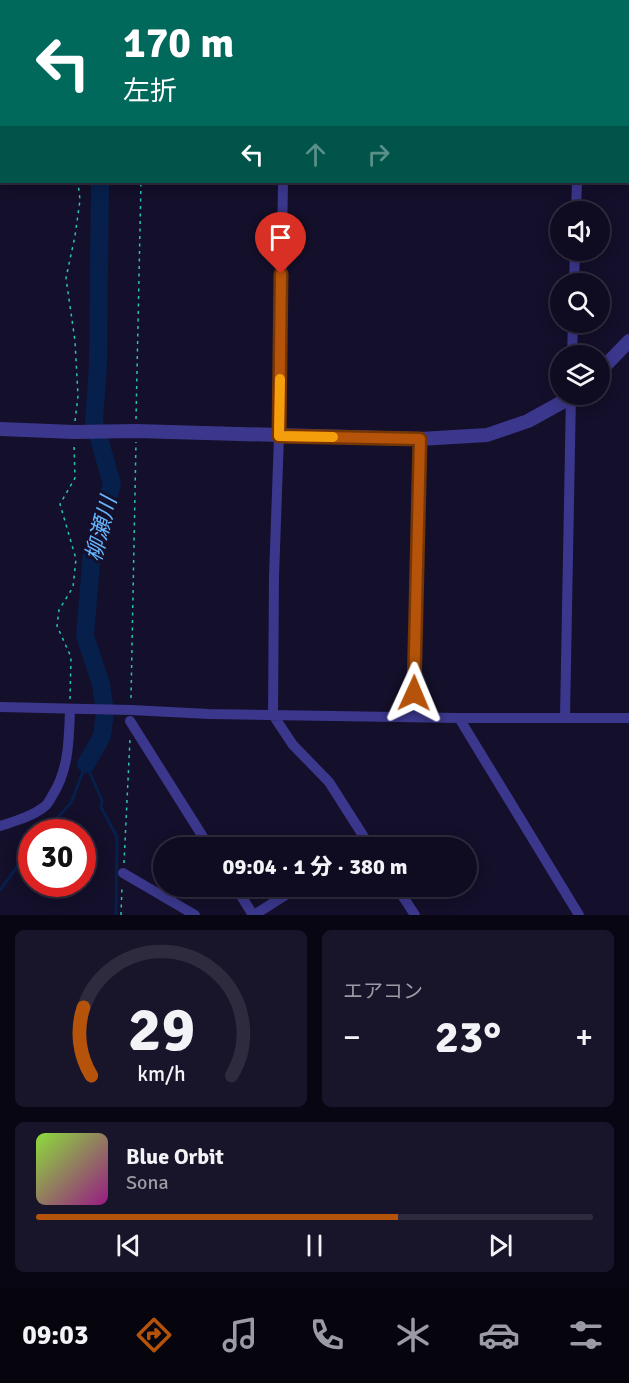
<!DOCTYPE html>
<html lang="ja">
<head>
<meta charset="utf-8">
<style>
	body { margin:0; font-family:Signika,"Noto Sans JP",sans-serif; background:#181429; color:#f1f3f6; height:100vh; display:flex; flex-direction:column; font-size:22px; white-space:nowrap }
	* { box-sizing:border-box; margin:0 }
	p { font-size:20px; color:#9b9ba5 }
	.icon { flex:none; width:33px; height:33px; fill:none; stroke:currentColor; stroke-width:2; stroke-linecap:round; stroke-linejoin:round }
	.map { position:relative; height:915px; overflow:hidden }
	.panel { display:flex; flex-direction:column; gap:15px; padding:15px; background:#080612; flex:1 }
	.panel>* { flex:none }
	.top-card { position:absolute; left:0px; top:0px; width:630px; height:183px; box-shadow:0 3px 15px #0003,0 0 0 2px #2f2b3e; background:#00695c; color:#fff; overflow:hidden }
	.buttons { position:absolute; left:550px; top:201px; display:grid; gap:12px }
	.buttons a { display:grid; place-items:center; width:60px; height:60px; border-radius:50%; background:#0f0b20; box-shadow:0 3px 15px #0003,0 0 0 2px #2f2b3e; font-size:30px }
	.speed { position:absolute; left:18px; top:819px; display:flex; gap:12px; font-size:30px; font-weight:700; text-align:center }
	.speed>* { display:grid; place-content:center; width:78px; height:78px; border-radius:50%; background:#0f0b20; box-shadow:0 3px 15px #0003,0 0 0 2px #2f2b3e; line-height:1 }
	.speed .limit { border:9px solid #d22; background:#fff; color:#111 }
	.pin { position:absolute; display:grid; place-items:center; width:51px; height:51px; color:#fff; margin:-62px -26px; border-radius:50% 50% 50% 0; rotate:-45deg; box-shadow:0 0 6px #0007 }
	.pin .icon { rotate:45deg }
	.me { position:absolute; width:66px; margin:-33px; rotate:1deg; stroke-linejoin:round; filter:drop-shadow(0 0 4px #0008) }
	.turn { display:flex; align-items:center; gap:21px; height:126px; padding:0 24px; font-size:27px }
	.turn .icon { width:78px; height:78px; stroke-width:2.5 }
	.turn b { display:block; font-size:42px; line-height:51px }
	.lanes { display:flex; align-items:center; height:57px; padding:0 24px; background:#0003; justify-content:center; gap:30px; direction:ltr }
	.lanes .off { opacity:.35 }
	.big { font-size:45px; font-weight:800; line-height:1.1 }
	.panel .widget { flex:1; display:flex; flex-direction:column; justify-content:center; gap:9px; min-width:0; padding:0 21px; border-radius:9px; background:#181429 }
	.panel .dial { align-items:center; gap:0 }
	.dial svg { height:156px; overflow:visible; fill:none; stroke:#2f2b3e; stroke-width:7; stroke-linecap:round; text-anchor:middle }
	.dial text { fill:#f1f3f6; stroke:none }
	.song { display:flex; align-items:center; gap:18px }
	.cover { width:72px; height:72px; border-radius:9px; background:linear-gradient(135deg,hsl(90 70% 55%),hsl(310 70% 35%)) }
	.played { height:6px; border-radius:3px; background:linear-gradient(90deg,#b45309 65%,#2f2b3e 65%) }
	.keys { display:flex; justify-content:space-around; direction:ltr }
	.heat { display:flex; justify-content:space-between; align-items:center; font-size:33px; direction:ltr }
	.panel .tiles { flex:1; display:grid; gap:15px; grid-template-columns:1fr 1fr }
	.widget:last-child { grid-column:span 2 }
	.trip { position:absolute; left:153px; top:837px; width:324px; height:60px; border-radius:30px; background:#0f0b20; box-shadow:0 3px 15px #0003,0 0 0 2px #2f2b3e; font-weight:800; line-height:60px; text-align:center }
	.menu { display:flex; height:96px; justify-content:space-around; align-items:center; background:#06040d; color:#9b9ba5 }
	.menu .icon { width:42px; height:42px }
	.menu .active { color:#b45309 }
	.menu b { font-size:27px; color:#f1f3f6 }
	.map>svg:first-child { display:block }
	.lines { fill:none; stroke-linecap:round; stroke-linejoin:round }
	.stream { stroke:#071f4b; stroke-width:3 }
	.river { stroke:#071f4b; stroke-width:18 }
	.path { stroke:#28c3bb; stroke-width:1.5; stroke-dasharray:3 4.5; stroke-linecap:butt }
	.minor { stroke:#3b378c; stroke-width:10 }
	.tertiary { stroke:#3b378c; stroke-width:14 }
	.route-casing { stroke:#753606; stroke-width:15 }
	.route { stroke:#b45309; stroke-width:10 }
	.slow { stroke:#f59e0b; stroke-width:10 }
	.labels { text-anchor:middle; dominant-baseline:central; stroke-width:6; stroke-linejoin:round; paint-order:stroke }
	.water-label { font-size:22px; font-style:italic; fill:#66b7ff; stroke:#140f2a }
</style>
</head>
<body>
<div class="map">
<svg width="629" height="915" viewBox="0 0 629 915">
	<rect width="100%" height="100%" fill="#140f2a"/>
	<g class="lines">
		<!-- stream -->
		<path class="stream" d="M86 764 102 800 101 807 117 837 116 915
			M44 832 71 803 86 764
			M0 890 32 847"/>
		<!-- river -->
		<path class="river" d="M101 2V0
			M86 764 102 736 105 712 101 684 85 636 92 551 112 484 94 421 98 365 100 182"/>
		<!-- path -->
		<path class="path" d="M139 0V2
			M80 2V0
			M136 419 141 182
			M75 421 78 396 75 341 66 278 75 236 80 200 78 182
			M131 698 136 442
			M70 699 71 657 57 626 59 610 73 587 76 559 60 504 75 478 74 444
			M124 863 130 739
			M121 915 122 886"/>
		<!-- minor -->
		<path class="minor" d="M538 0V2
			M286 2V0
			M0 153H2
			M283 182 279 436 274 577 273 715 293 745 329 782 371 848
			M576 212 577 182
			M574 284 575 250
			M572 356 573 322
			M0 707 131 710 209 714 459 718H629
			M413 716 420 439
			M459 718 579 915
			M565 718 571 394
			M130 721 210 848
			M0 826C15 821 31 817 44 807 48 804 50 800 52 796 69 770 69 739 70 709
			M123 873 195 915
			M235 886 253 915
			M396 886 415 915
			M254 915 300 886"/>
		<!-- tertiary -->
		<path class="tertiary" d="M609 0 610 2
			M628 33H629
			M600 371 629 341
			M0 429 74 432 136 431 420 439 487 435 528 421 566 400 573 394"/>
	</g>
	<g class="lines">
		<defs>
			<path id="route" d="M281 274 279 436 420 439 414 693"/>
		</defs>
		<!-- route casing -->
		<use href="#route" class="route-casing"/>
		<!-- route -->
		<use href="#route" class="route"/>
		<!-- slow -->
		<path class="slow" d="M280 379 279 436 333 437"/>
	</g>
	<g class="labels">
		<!-- water labels -->
		<g class="water-label">
			<text transform="translate(101 529) rotate(-76)">柳瀬川</text>
		</g>
	</g>
</svg>
<div class="buttons">
<a><svg class="icon" aria-label="sound" viewBox="0 0 24 24"><path d="M4 9h4l5-4v14l-5-4H4zM17 9q2 3 0 6"/></svg></a>
<a><svg class="icon" aria-label="search" viewBox="0 0 24 24"><circle cx="10" cy="10" r="6"/><path d="M15 15l6 6"/></svg></a>
<a><svg class="icon" aria-label="layers" viewBox="0 0 24 24"><path d="M12 4l9 5-9 5-9-5zM3 14l9 5 9-5"/></svg></a>
</div>
<div class="speed"><div class="limit">30</div></div>
<div class="pin" style="left:281px;top:274px;background:#d93025"><svg class="icon" aria-label="arrive" viewBox="0 0 24 24"><path d="M6 21V4h12l-3 4 3 4H6"/></svg></div>
<svg class="me" style="left:414px;top:693px" viewBox="-20 -20 40 40"><path d="M0-17L14 15 0 8-14 15z" fill="#b45309" stroke="#fff" stroke-width="4"/></svg>
<div class="trip">09:04 · 1 分 · 380 m</div>
<div class="top-card">
<div class="turn"><svg class="icon" aria-label="left" viewBox="0 0 24 24"><path d="M17 20v-9H6M10 6l-5 5 5 5"/></svg><div><b>170 m</b>左折</div></div>
<div class="lanes"><svg class="icon" aria-label="left" viewBox="0 0 24 24"><path d="M17 20v-9H6M10 6l-5 5 5 5"/></svg><svg class="icon off" aria-label="ahead" viewBox="0 0 24 24"><path d="M12 20V5M6 11l6-6 6 6"/></svg><svg class="icon off" aria-label="right" viewBox="0 0 24 24"><path d="M7 20v-9h11M14 6l5 5-5 5"/></svg></div>
</div>
</div>
<section class="panel">
<div class="tiles">
<div class="widget dial"><svg viewBox="0 0 100 80">
<path d="M14 69A42 42 0 1 1 86 69"/>
<path d="M14 69A42 42 0 0 1 10 34" stroke="#b45309"/>
<text x="50" y="56" font-size="32" font-weight="700">29</text>
<text x="50" y="72" font-size="11">km/h</text>
</svg></div>
<div class="widget"><p>エアコン</p>
<div class="heat"><a>−</a><b class="big">23°</b><a>+</a></div>
</div>
<div class="widget">
<div class="song"><i class="cover"></i><div><b>Blue Orbit</b><p>Sona</p></div></div>
<div class="played"></div>
<div class="keys"><svg class="icon" aria-label="previous" viewBox="0 0 24 24"><path d="M18 5L8 12l10 7zM5 5v14"/></svg><svg class="icon" aria-label="pause" viewBox="0 0 24 24"><path d="M8 5v14M16 5v14"/></svg><svg class="icon" aria-label="next" viewBox="0 0 24 24"><path d="M6 5l10 7-10 7zM19 5v14"/></svg></div>
</div>
</div>
</section>
<nav class="menu">
<b>09:03</b>
<svg class="icon active" aria-label="directions" viewBox="0 0 24 24"><path d="M12 3l9 9-9 9-9-9zM9 14v-3h6M13 9l2 2-2 2"/></svg>
<svg class="icon" aria-label="music" viewBox="0 0 24 24"><path d="M9 18V5l10-2v13"/><circle cx="6" cy="18" r="3"/><circle cx="16" cy="16" r="3"/></svg>
<svg class="icon" aria-label="phone" viewBox="0 0 24 24"><path d="M5 4h4l2 5-3 2q2 4 5 5l2-3 5 2v4C11 20 4 13 5 4z"/></svg>
<svg class="icon" aria-label="climate" viewBox="0 0 24 24"><path d="M12 3v18M4 7l16 10M4 17L20 7"/></svg>
<svg class="icon" aria-label="car" viewBox="0 0 24 24"><path d="M5 17H2v-5l4-1 3-4h7l3 4 3 1v5h-3M9 17h6M6 11h13"/><circle cx="7" cy="17" r="2"/><circle cx="17" cy="17" r="2"/></svg>
<svg class="icon" aria-label="filters" viewBox="0 0 24 24"><path d="M4 7h16M4 17h16"/><circle cx="9" cy="7" r="2"/><circle cx="15" cy="17" r="2"/></svg>
</nav>
</body>
</html>
